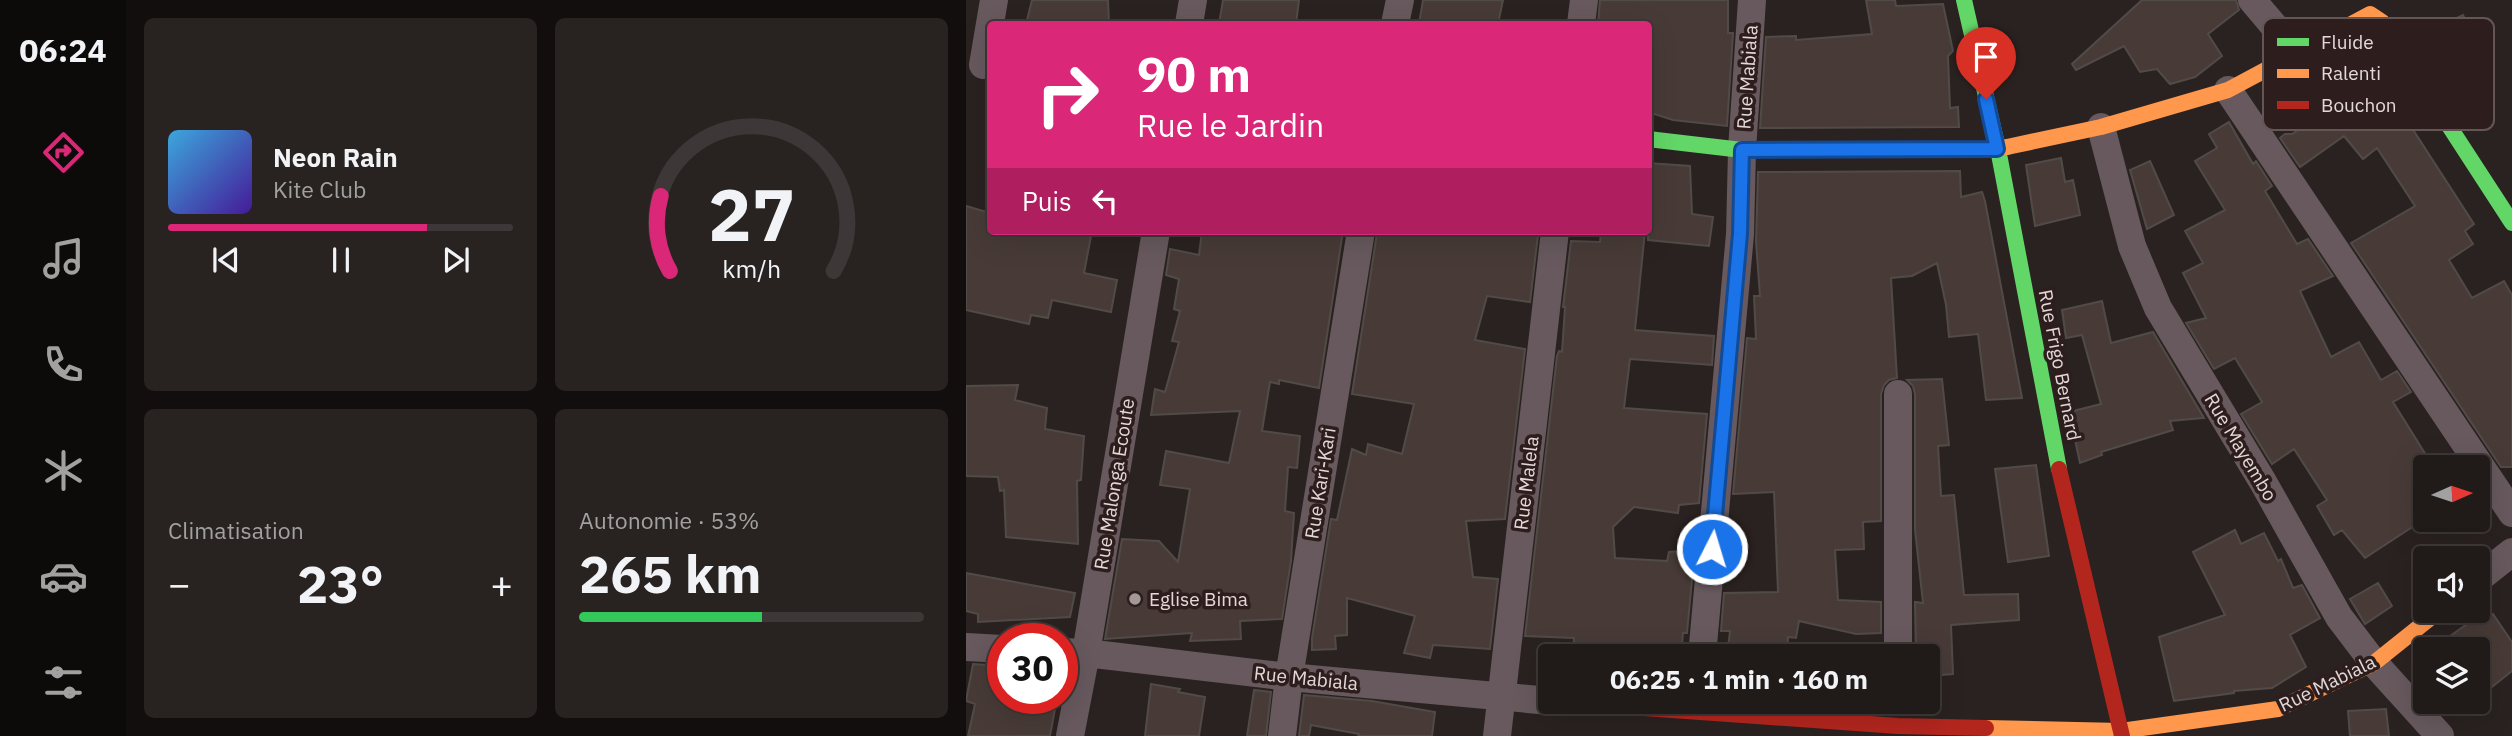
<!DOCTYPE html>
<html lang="fr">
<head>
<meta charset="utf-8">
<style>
	body { margin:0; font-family:"IBM Plex Sans",sans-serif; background:#282321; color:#f1f3f6; height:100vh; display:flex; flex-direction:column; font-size:26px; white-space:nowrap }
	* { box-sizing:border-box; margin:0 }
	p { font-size:23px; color:#a2a1a2 }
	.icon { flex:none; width:38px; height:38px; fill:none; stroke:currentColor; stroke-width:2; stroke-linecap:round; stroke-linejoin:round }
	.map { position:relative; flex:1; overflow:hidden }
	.details { display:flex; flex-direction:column; gap:18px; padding:18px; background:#120e0d; width:840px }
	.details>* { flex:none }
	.hud { position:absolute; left:21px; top:21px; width:665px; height:214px; border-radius:7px; box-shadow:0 7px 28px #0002,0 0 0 2px #3d3837; background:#db2777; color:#fff; overflow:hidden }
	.needle { width:46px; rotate:87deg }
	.controls { position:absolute; left:1447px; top:455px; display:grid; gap:14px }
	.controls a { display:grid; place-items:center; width:77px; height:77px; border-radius:7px; background:#201a18; box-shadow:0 7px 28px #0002,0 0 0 2px #3d3837; font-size:35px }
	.speed { position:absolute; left:21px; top:623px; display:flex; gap:14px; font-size:35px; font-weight:700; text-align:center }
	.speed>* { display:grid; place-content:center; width:91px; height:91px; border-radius:50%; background:#201a18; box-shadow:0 7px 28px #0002,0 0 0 2px #3d3837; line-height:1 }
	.speed .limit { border:10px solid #d22; background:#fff; color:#111 }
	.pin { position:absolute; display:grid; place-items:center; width:60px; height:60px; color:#fff; margin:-72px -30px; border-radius:50% 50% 50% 0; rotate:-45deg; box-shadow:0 0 7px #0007 }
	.pin .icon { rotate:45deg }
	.me { position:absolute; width:77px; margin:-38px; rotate:5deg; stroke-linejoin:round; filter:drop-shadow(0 0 5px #0008) }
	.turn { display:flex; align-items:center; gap:24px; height:147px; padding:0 35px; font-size:32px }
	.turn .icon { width:91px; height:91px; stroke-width:2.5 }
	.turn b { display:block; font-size:49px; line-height:60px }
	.then { display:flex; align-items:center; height:66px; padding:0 35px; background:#0003; gap:14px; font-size:26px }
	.big { font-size:52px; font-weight:800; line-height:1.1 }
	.details .card { flex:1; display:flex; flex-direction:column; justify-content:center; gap:10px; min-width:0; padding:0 24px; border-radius:10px; background:#282321 }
	.details .dial { align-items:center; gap:0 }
	.dial svg { height:182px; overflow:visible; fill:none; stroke:#3d3837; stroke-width:7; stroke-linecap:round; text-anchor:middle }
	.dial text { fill:#f1f3f6; stroke:none }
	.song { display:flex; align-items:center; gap:21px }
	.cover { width:84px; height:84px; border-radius:10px; background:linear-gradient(135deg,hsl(200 70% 55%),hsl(260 70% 35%)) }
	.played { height:7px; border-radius:4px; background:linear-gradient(90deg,#db2777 75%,#3d3837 75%) }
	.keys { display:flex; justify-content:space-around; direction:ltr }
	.heat { display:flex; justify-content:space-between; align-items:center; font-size:38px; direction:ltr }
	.charge { height:10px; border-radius:5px; background:linear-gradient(90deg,#34c759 53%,#3d3837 0) }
	.details .tiles { flex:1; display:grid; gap:18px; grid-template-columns:repeat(2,1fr) }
	.trip { position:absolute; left:572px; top:644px; width:402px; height:70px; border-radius:7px; background:#201a18; box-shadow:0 7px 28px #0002,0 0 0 2px #3d3837; font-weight:800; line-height:70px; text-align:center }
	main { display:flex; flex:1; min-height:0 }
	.menu { display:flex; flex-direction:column; width:126px; justify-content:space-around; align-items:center; background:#0d0a0a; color:#a2a1a2 }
	.menu .icon { width:49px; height:49px }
	.menu .on { color:#db2777 }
	.menu b { font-size:32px; color:#f1f3f6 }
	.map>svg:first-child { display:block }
	.building { fill:#483b37; stroke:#514b48; stroke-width:2 }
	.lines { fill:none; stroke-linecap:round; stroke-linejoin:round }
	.street { stroke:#67595d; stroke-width:28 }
	.fast { stroke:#63d668; stroke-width:16 }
	.slow { stroke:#ff974d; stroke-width:16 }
	.jam { stroke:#b3261e; stroke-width:16 }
	.route-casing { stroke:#114b97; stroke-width:18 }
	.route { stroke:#1a73e8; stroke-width:12 }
	.poi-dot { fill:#a29898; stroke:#2d1e1d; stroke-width:2.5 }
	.labels { text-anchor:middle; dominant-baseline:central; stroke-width:7; stroke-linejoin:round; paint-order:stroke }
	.street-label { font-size:19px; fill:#e3d8d8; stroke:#2d1e1d }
	.poi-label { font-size:19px; fill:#e3d8d8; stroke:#2d1e1d; text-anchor:start }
	.key { fill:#2d1e1d; stroke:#645655; stroke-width:2 }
	.key-label { font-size:19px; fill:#e3d8d8 }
</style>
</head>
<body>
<main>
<nav class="menu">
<b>06:24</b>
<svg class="icon on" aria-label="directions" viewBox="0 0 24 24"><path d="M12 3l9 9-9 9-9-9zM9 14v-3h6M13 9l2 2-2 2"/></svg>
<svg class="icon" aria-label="music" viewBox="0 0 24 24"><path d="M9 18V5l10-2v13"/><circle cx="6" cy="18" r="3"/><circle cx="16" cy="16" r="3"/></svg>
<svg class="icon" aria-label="phone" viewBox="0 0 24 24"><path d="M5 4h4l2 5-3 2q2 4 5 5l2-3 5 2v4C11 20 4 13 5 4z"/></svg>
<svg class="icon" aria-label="climate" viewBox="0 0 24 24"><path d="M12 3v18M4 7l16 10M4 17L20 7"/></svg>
<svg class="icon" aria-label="car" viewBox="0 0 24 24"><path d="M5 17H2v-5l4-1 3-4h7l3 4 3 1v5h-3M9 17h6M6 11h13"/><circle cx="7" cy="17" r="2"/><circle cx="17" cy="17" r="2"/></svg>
<svg class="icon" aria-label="filters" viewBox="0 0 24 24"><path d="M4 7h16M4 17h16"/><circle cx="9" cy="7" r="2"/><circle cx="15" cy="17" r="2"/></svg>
</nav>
<section class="details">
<div class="tiles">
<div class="card">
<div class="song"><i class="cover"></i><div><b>Neon Rain</b><p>Kite Club</p></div></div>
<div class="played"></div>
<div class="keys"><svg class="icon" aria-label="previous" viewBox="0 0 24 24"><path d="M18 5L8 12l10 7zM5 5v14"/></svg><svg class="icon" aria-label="pause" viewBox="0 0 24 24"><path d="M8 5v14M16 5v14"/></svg><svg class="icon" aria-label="next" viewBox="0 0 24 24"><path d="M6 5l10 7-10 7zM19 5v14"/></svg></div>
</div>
<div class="card dial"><svg viewBox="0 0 100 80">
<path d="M14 69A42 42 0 1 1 86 69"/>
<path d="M14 69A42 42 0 0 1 10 36" stroke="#db2777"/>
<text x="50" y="56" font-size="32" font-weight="700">27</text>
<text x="50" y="72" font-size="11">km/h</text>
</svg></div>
<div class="card"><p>Climatisation</p>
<div class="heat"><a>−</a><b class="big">23°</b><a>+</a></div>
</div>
<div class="card"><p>Autonomie · 53%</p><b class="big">265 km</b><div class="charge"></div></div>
</div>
</section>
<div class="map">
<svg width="1546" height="736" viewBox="0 0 1546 736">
	<rect width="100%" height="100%" fill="#2a2220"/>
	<!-- building -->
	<path class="building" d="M66 0H142L143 24H60Z
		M257 0H333L330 24H253Z
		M457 0H537L532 24H453Z
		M634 0H762V33H767L761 126 707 120 682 112V24H632Z
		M900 0H929L930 6 977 4 987 51 982 56 984 108 992 107 993 127 794 128 800 37 830 36V40L906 34Z
		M1176 0H1270L1273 10 1242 34 1256 56 1229 77 1204 84 1191 69 1174 72 1158 46 1110 70 1106 64Z
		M1497 15 1518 61 1480 81 1451 36Z
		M1354 68 1389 115 1387 112 1420 88 1508 224 1499 231 1507 244 1483 260 1506 298 1538 281 1546 295V467H1535L1385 243 1449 206 1411 148 1397 159 1378 136 1334 167 1314 138 1319 134H1326L1359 112 1335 83Z
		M1263 122 1287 164 1290 161 1306 186 1299 191 1331 244 1342 239 1367 276 1334 291 1365 357 1393 342 1415 380 1431 371 1445 392 1427 402 1460 455V518L1399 558 1376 530 1368 535 1351 506 1361 500 1328 449 1306 464 1275 414 1296 402 1269 358 1248 369 1220 323 1240 318 1217 273 1237 263 1219 231 1259 210 1229 161 1251 148 1243 134Z
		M1095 158 1099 182 1107 180 1114 215 1069 226 1060 165Z
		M1184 161 1208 215 1181 229 1164 170Z
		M682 163 724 166 726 214 747 217 743 246 682 240Z
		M994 171 995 197 1016 192 1019 201 1056 398 1020 400 1012 334 983 337 980 305 971 263 946 276 925 278 931 378 923 380 918 385 915 394V521L897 522 898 549 869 550 872 600 915 602V633L890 634 833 621 830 638 822 637 821 656H761L764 631H755L758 593 812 592 808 492 767 494 781 338 790 339 788 296H794L790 242 792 172Z
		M0 206 24 213V231H126L118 273 151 280 145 312 86 300 82 318 65 315 63 324 0 310Z
		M236 231H377L353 388 313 380V384L304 382 296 431 334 436 331 468 322 467 319 511 328 513 325 561 316 619 274 621 275 639 224 641 226 633 139 639 156 539 193 541 212 562 224 489 194 485 200 451 263 463 274 411 185 415 189 389 199 392 213 342 206 341 214 311 208 309 213 279 200 275 204 249 233 255Z
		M445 231H548L572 235 564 302 521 296 509 340 559 349 539 519 500 521 507 577 532 579 524 649 467 645 464 658 438 653 449 616 381 598V635L369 636 370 649 346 650V638L365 519 371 520 386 449 400 455 402 444 436 454 448 404 386 394 411 233Z
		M635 231H679L669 330 748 336 746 365 664 359 658 408 741 414 733 503 713 505 712 513 668 507 647 527 649 558 701 561 703 552 726 550 727 569 721 633H717L715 656H607L608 638 559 636 591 356 593 351 596 352 599 307H597L605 241 634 242Z
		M1136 301 1145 343 1187 332 1238 418 1204 421 1207 430 1135 452 1136 455 1114 463 1103 412 1135 404 1116 335 1100 338 1096 310Z
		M976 379 983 445 972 446 975 496 988 495 998 595 1052 594 1053 620 985 625 987 674 962 676V656H950L949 602 957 603 949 530V394L947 386 941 380Z
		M52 385 49 400 81 408 79 429 118 436 115 480 111 481 112 544 40 537 38 490 34 491 32 477 0 476V386Z
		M1070 465 1083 556 1042 562 1029 469Z
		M1269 530 1275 544 1298 533 1312 561 1315 559 1327 588 1336 585 1354 618 1324 635 1340 667 1306 688 1268 691V693L1208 701 1193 637 1259 615 1227 552Z
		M0 573 109 593 104 617 12 622V614L0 611Z
		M1412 583 1426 606 1399 624 1384 599Z
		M1527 614 1546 642V671L1512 698V649H1466L1508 619 1511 624Z
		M7 664 37 666V698H91L84 736H2L9 704 0 701Z
		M185 684 214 689 212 692 239 697 233 736H179Z
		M288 690 305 692 300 736H281Z
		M338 695 406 701 469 712 466 736H392L393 734 345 725 343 736H333Z
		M1420 709 1423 736H1384L1382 711Z"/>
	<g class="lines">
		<!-- street -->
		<path class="street" d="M1286 0 1330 52
			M223 24 227 0
			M429 24 434 0
			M615 24 618 0
			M17 65 28 0
			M1262 90 1546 513
			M1135 127 1166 246 1192 308 1297 482 1373 617 1408 663 1474 736
			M1512 579 1546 552
			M0 647 37 649
			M96 652 120 653 323 677 584 701
			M736 656 774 234 776 150 786 0
			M932 656V394
			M104 736 120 653 190 231
			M316 736 323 677 395 231
			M531 736 589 231"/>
		<!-- fast -->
		<path class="fast" d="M998 0 1032 149 1093 469
			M1472 109 1546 223
			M682 139 776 150 1032 149 1041 147"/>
		<!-- slow -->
		<path class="slow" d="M1041 147 1135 127 1262 90 1404 14 1416 22 1472 109
			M1020 728 1155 731 1312 709 1408 663 1473 611"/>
		<!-- jam -->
		<path class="jam" d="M1093 469 1156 736
			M594 702 932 726 1020 728"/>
	</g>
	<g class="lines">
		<defs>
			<path id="route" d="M746 549 774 234 776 150 1031 149 1020 99"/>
		</defs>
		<!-- route casing -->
		<use href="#route" class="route-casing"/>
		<!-- route -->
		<use href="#route" class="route"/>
	</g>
	<!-- markers -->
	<circle class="poi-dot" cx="169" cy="599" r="7"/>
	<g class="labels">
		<!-- street labels -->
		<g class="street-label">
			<text transform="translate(781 77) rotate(-86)">Rue Mabiala</text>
			<text transform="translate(1094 365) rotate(79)">Rue Frigo Bernard</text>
			<text transform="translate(1275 447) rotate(59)">Rue Mayembo</text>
			<text transform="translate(354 483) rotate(-81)">Rue Kari-Kari</text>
			<text transform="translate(560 483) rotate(-83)">Rue Malela</text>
			<text transform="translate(148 484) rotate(-81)">Rue Malonga Ecoute</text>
			<text transform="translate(340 678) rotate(6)">Rue Mabiala</text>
			<text transform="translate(1361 683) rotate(-26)">Rue Mabiala</text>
		</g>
		<!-- poi labels -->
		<g class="poi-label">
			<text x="183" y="599">Eglise Bima</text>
		</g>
	</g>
	<!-- legend -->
	<rect x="1297" y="18" width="231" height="112" rx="10" class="key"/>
	<rect x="1311" y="38" width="32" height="8" fill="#63d668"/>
	<rect x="1311" y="69" width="32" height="9" fill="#ff974d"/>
	<rect x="1311" y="101" width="32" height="8" fill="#b3261e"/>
	<g class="key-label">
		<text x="1355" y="49">Fluide</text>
		<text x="1355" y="80">Ralenti</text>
		<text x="1355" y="112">Bouchon</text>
	</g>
</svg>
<div class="controls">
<a><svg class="needle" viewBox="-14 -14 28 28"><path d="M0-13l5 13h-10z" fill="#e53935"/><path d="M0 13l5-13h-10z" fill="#a2a1a2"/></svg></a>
<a><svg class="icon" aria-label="sound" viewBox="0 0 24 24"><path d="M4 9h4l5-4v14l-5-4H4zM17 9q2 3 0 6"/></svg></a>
<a><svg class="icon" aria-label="layers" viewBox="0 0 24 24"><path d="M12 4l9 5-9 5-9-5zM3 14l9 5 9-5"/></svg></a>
</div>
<div class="speed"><div class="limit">30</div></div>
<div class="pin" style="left:1020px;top:99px;background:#d93025"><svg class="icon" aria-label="arrive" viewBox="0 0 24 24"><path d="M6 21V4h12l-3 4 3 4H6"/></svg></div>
<svg class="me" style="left:746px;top:549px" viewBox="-20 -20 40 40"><circle r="17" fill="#1a73e8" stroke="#fff" stroke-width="3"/><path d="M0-11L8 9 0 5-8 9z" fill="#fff"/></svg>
<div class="trip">06:25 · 1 min · 160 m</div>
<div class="hud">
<div class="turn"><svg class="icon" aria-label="right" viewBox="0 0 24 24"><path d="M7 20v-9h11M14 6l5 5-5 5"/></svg><div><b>90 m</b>Rue le Jardin</div></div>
<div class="then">Puis<svg class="icon" aria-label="left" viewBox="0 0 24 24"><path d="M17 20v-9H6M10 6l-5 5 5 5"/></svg></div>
</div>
</div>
</main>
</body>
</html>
